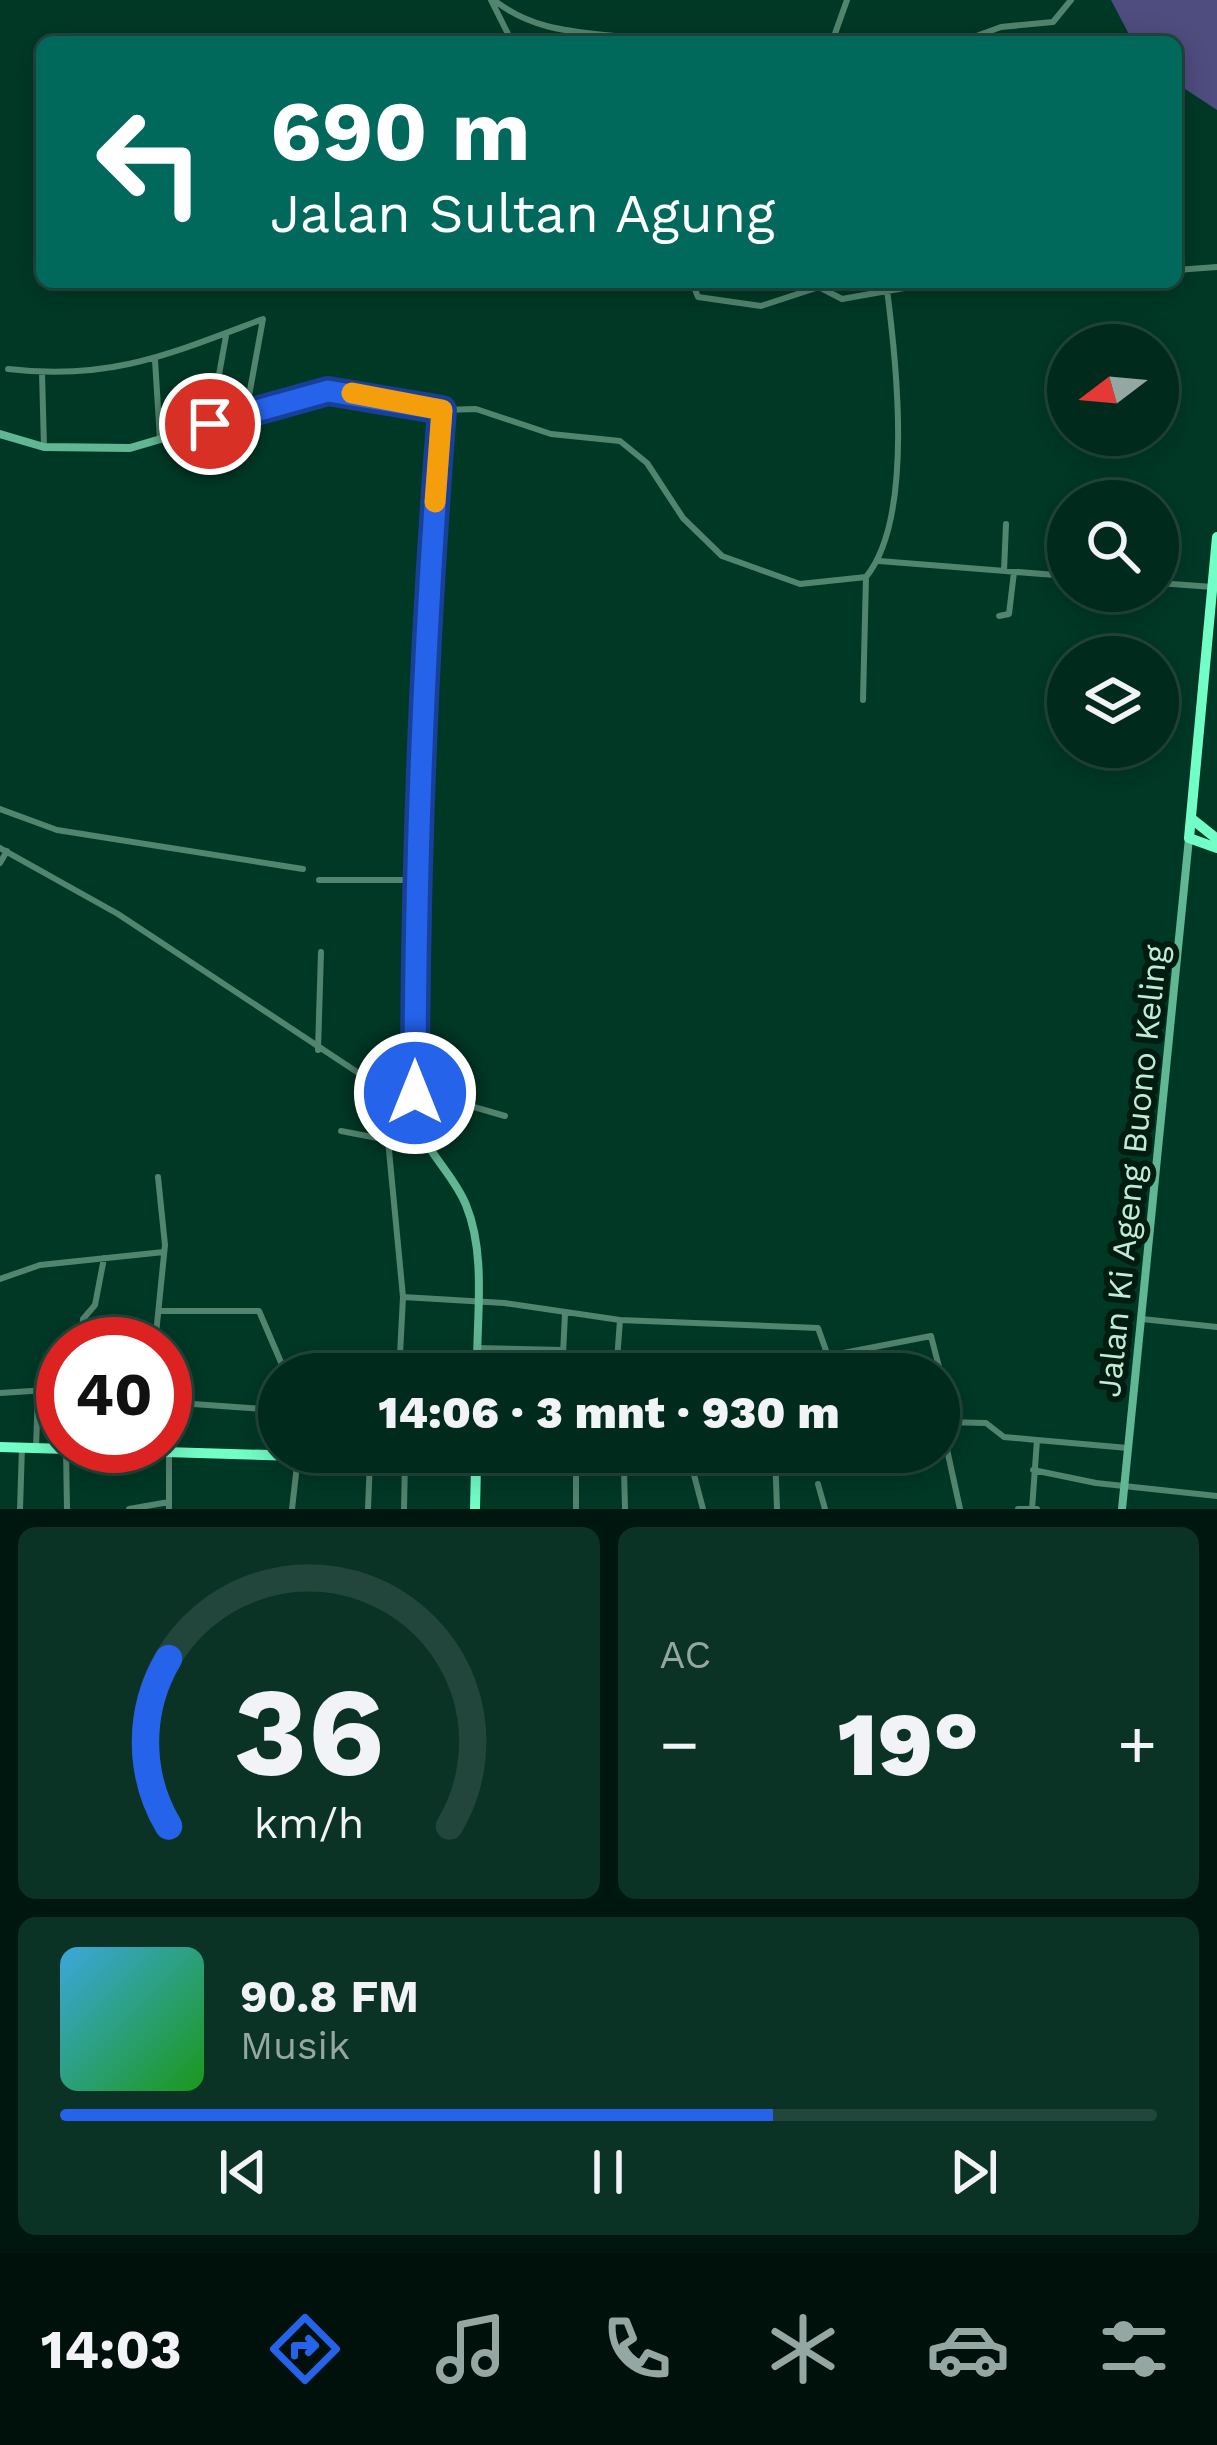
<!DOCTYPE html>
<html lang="id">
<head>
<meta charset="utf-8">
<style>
	body { margin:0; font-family:"Work Sans",sans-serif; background:#0a3225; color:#f1f3f6; height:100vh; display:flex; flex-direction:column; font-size:45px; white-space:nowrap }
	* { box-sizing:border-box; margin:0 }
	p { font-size:39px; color:#95a7a3 }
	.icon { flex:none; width:66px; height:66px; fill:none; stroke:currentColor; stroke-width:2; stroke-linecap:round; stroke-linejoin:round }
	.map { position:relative; height:1509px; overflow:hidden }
	.panel { display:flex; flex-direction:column; gap:18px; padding:18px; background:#00170f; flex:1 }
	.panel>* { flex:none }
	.hud { position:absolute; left:36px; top:36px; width:1146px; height:252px; border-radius:18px; box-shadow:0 6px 30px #0003,0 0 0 3px #22463b; background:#00695c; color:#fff; overflow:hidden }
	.needle { width:78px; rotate:254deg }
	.fabs { position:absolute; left:1047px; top:324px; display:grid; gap:24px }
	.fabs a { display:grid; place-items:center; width:132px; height:132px; border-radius:50%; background:#002a1c; box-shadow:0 6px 30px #0003,0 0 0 3px #22463b; font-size:60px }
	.speed { position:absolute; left:36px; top:1317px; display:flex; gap:24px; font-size:60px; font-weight:700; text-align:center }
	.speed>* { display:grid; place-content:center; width:156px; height:156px; border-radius:50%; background:#002a1c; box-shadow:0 6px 30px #0003,0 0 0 3px #22463b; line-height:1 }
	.speed .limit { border:18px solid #d22; background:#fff; color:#111 }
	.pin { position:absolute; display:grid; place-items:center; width:102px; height:102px; color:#fff; margin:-51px; border:6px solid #fff; border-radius:50%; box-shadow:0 3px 12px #0007 }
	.me { position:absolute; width:132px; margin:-66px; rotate:0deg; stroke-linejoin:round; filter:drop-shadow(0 0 9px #0008) }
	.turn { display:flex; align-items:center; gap:42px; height:252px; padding:0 36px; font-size:54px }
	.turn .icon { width:156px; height:156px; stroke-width:2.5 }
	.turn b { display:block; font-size:84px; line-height:102px }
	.big { font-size:90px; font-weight:800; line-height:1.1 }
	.panel .card { flex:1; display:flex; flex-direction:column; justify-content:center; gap:18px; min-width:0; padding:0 42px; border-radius:18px; background:#0a3225 }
	.panel .dial { align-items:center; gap:0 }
	.dial svg { height:312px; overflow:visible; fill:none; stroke:#22463b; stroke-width:7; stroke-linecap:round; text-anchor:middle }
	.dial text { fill:#f1f3f6; stroke:none }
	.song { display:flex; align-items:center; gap:36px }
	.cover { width:144px; height:144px; border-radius:18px; background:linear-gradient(135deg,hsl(200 70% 55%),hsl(120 70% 35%)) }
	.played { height:12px; border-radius:6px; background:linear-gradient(90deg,#2563eb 65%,#22463b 65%) }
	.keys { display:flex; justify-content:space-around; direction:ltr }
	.heat { display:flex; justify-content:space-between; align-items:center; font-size:66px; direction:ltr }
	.panel .tiles { flex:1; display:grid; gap:18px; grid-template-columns:1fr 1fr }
	.card:last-child { grid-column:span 2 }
	.trip { position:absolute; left:258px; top:1353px; width:702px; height:120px; border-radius:60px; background:#002a1c; box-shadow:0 6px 30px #0003,0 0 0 3px #22463b; font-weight:800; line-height:120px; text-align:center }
	.tab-bar { display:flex; height:192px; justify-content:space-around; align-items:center; background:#00110b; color:#95a7a3 }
	.tab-bar .icon { width:84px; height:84px }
	.tab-bar .active { color:#2563eb }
	.tab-bar b { font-size:54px; color:#f1f3f6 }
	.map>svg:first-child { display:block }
	.green { fill:#4f4c7f }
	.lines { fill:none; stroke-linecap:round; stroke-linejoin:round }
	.street { stroke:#52856f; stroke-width:6 }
	.secondary { stroke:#61b693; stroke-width:8 }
	.highway { stroke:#72fec7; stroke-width:10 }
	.route-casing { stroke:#184099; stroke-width:30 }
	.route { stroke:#2563eb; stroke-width:21 }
	.slow { stroke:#f59e0b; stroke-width:21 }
	.labels { text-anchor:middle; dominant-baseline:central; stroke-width:12; stroke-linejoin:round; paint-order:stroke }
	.street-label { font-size:33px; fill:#c0ecd7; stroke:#001c11 }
</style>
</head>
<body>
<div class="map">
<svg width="1217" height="1509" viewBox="0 0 1217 1509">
	<rect width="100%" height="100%" fill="#003826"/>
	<!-- green -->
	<path class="green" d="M1111 0H1217V110L1176 83V42H1133Z"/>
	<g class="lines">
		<!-- street -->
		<path class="street" d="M491 0 512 42
			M494 0C543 39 598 30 655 42
			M832 42 847 0
			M960 42 1001 27 1053 22 1071 0
			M1176 270 1217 267
			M692 282 698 297 761 306 819 287 842 299 938 282
			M155 360 160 440
			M8 369C110 381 170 354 263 319L246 412
			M42 373 44 447
			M443 410 476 409 551 434 620 441 647 463 683 518 722 556 800 584 866 577C915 517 896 357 886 282
			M210 424 226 336
			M879 561 1068 576
			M1004 571 1006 524
			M1158 583 1213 587
			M999 616 1009 614 1014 572
			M863 700 866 577
			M0 809 57 830 303 869
			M0 848 118 914 360 1074 505 1116
			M0 863 7 851
			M319 880H416
			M318 1050 321 952
			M385 1084 388 1114
			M341 1131 388 1140 403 1297
			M388 1140V1114L415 1115
			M0 1279 40 1265 164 1252
			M159 1311H259L286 1374
			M1142 1319 1217 1327
			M620 1320 818 1328 828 1356 931 1336 939 1367 941 1422 960 1509
			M81 1344 83 1319 95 1305 104 1258
			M155 1344 165 1245 158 1177
			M477 1348 563 1350
			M868 1373V1374
			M399 1374 403 1297 504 1303 620 1320 616 1374
			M562 1374 565 1314
			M0 1393 63 1389
			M165 1402 279 1410
			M943 1422 986 1423 1004 1437 1037 1440 1032 1509
			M1037 1440 1128 1448
			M36 1448 38 1391
			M66 1448 67 1509
			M624 1452V1469L689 1456 703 1509
			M775 1452 777 1509
			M689 1456 711 1452
			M476 1466 624 1469 625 1509
			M1033 1470 1096 1483 1217 1496
			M818 1484 825 1509
			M20 1509 22 1447
			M129 1509 169 1502
			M169 1509V1454
			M292 1509 298 1456
			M368 1509 370 1459
			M404 1509 405 1460
			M576 1509V1452
			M1018 1509H1037"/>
		<!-- secondary -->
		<path class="secondary" d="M0 434 44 447 130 448 328 390 443 410C424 645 410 880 415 1115 423 1150 453 1173 466 1205 487 1256 476 1320 477 1374
			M476 1452V1466
			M1122 1509 1189 838"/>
		<!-- highway -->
		<path class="highway" d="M1217 537 1189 838 1217 848
			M1192 819 1217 839
			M0 1447 433 1460 476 1466 475 1509"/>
	</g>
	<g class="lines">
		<defs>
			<path id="route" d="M210 424 328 391 442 410C424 638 415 864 415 1093"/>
		</defs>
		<!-- route casing -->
		<use href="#route" class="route-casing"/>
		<!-- route -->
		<use href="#route" class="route"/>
		<!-- slow -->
		<path class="slow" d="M352 393 442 410 435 502"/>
	</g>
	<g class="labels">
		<!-- street labels -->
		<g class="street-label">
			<text transform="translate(1132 1171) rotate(-84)">Jalan Ki Ageng Buono Keling</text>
		</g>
	</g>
</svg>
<div class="fabs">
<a><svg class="needle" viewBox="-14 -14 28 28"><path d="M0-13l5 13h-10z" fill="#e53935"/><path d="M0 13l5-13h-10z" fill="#95a7a3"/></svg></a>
<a><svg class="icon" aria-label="search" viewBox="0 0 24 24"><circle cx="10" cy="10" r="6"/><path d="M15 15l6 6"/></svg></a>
<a><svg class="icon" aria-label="layers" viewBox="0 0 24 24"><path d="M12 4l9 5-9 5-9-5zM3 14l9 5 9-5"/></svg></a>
</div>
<div class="speed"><div class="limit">40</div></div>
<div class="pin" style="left:210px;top:424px;background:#d93025"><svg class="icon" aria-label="arrive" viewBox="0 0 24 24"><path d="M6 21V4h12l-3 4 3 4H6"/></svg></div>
<svg class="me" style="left:415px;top:1093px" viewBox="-20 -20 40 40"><circle r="17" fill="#2563eb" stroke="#fff" stroke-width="3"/><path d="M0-11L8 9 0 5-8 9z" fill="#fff"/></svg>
<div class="trip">14:06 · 3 mnt · 930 m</div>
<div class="hud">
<div class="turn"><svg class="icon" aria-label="left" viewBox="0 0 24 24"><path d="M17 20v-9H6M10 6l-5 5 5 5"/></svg><div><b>690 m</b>Jalan Sultan Agung</div></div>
</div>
</div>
<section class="panel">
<div class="tiles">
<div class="card dial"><svg viewBox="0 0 100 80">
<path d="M14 69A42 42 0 1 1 86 69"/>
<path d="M14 69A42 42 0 0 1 14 26" stroke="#2563eb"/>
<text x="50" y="56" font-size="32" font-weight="700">36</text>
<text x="50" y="72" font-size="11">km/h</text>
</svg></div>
<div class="card"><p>AC</p>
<div class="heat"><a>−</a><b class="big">19°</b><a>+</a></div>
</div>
<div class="card">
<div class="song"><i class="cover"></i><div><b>90.8 FM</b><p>Musik</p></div></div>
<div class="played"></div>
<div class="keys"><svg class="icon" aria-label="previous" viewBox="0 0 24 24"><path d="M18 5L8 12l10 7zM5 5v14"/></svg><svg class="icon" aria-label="pause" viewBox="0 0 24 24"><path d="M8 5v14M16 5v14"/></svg><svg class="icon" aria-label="next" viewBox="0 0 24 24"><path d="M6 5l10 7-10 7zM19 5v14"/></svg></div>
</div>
</div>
</section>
<nav class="tab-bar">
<b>14:03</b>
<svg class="icon active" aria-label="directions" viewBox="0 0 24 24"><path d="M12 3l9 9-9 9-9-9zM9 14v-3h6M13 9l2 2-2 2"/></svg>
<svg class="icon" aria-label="music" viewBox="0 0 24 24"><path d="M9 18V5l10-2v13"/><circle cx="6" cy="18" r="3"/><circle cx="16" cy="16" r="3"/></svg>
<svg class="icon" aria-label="phone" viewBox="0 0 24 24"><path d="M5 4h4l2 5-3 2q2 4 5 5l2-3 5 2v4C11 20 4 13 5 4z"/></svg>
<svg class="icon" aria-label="climate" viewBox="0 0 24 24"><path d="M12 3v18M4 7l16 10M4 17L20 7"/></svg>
<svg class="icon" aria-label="car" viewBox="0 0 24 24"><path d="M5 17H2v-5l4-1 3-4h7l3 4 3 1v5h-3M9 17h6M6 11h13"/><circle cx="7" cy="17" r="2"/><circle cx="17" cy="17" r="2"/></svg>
<svg class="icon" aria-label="filters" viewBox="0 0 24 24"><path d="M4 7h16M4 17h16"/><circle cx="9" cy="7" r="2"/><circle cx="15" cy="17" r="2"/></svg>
</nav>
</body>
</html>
